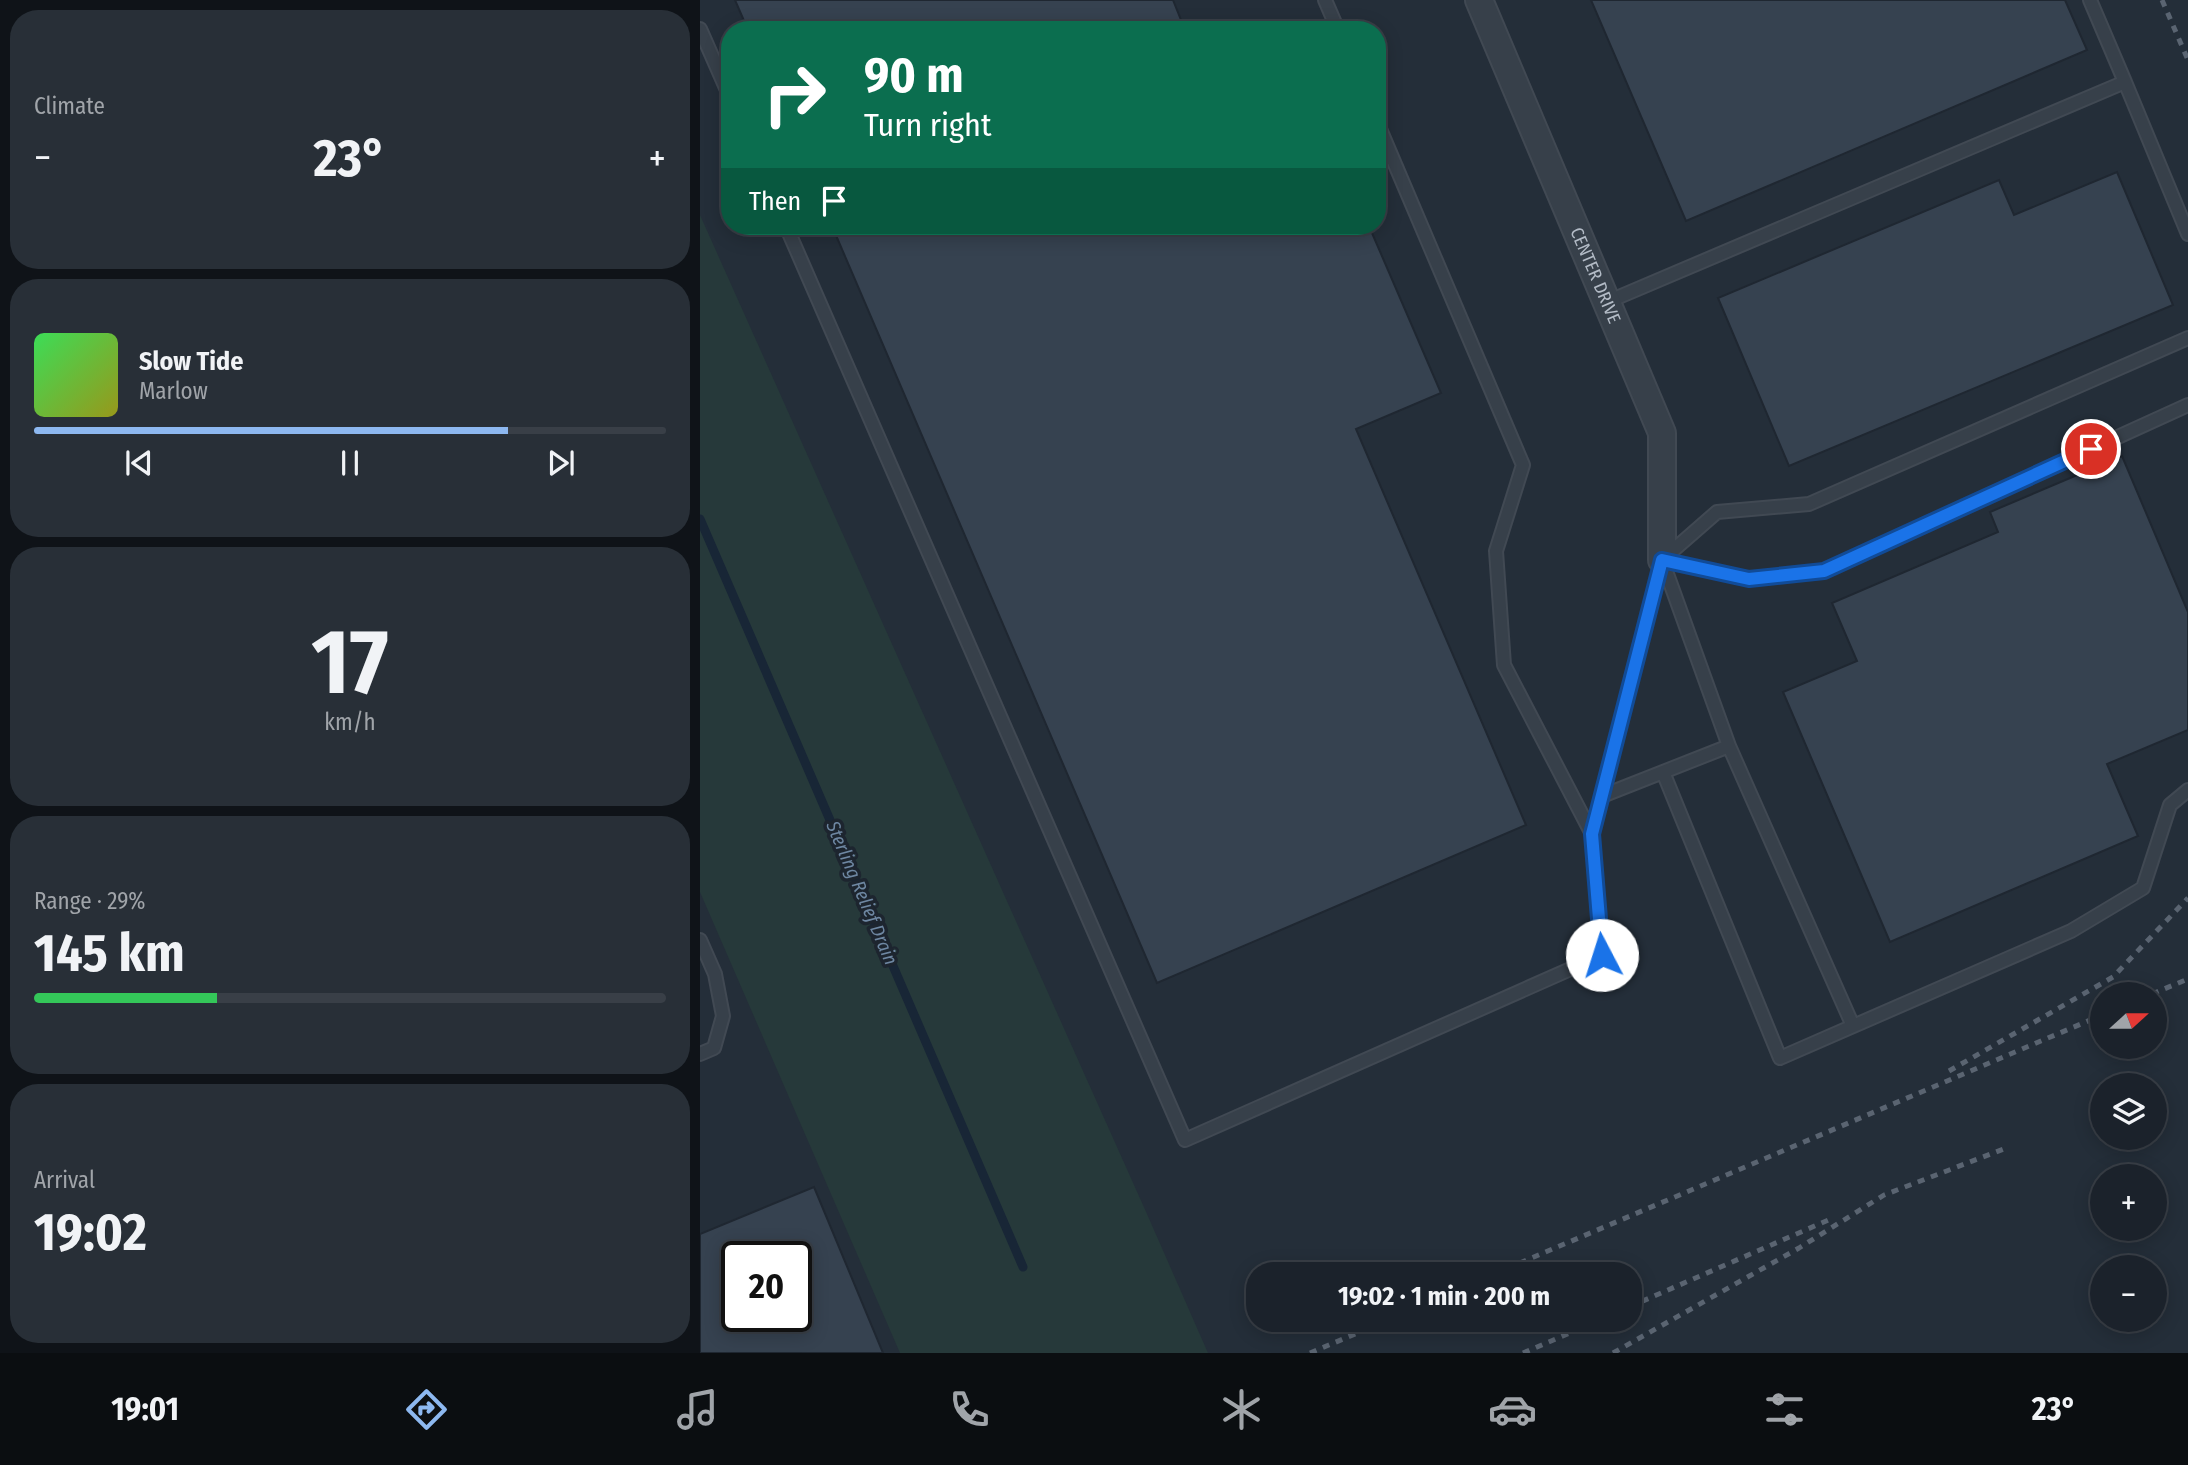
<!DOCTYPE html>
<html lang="en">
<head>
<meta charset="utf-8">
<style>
	body { margin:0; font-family:"Fira Sans Condensed",sans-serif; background:#282f37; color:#f1f3f6; height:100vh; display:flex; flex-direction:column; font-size:26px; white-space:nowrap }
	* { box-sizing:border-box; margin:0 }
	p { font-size:23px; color:#a0a4a9 }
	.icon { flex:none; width:38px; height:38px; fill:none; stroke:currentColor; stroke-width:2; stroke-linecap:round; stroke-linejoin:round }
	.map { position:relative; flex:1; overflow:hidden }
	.panel { display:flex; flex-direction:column; gap:10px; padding:10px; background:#0f1318; width:700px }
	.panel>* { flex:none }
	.banner { position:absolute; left:21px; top:21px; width:665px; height:214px; border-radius:28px; box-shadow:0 4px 18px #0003,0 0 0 2px #393f47; background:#0b6e4f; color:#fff; overflow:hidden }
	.needle { width:46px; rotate:69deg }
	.controls { position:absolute; left:1390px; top:982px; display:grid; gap:14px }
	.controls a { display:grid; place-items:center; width:77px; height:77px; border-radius:50%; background:#1b222b; box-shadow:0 4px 18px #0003,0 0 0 2px #393f47; font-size:35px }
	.speed { position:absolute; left:21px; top:1241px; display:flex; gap:14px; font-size:35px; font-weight:700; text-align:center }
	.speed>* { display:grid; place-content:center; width:91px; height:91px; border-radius:50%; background:#1b222b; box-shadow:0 4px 18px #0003,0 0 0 2px #393f47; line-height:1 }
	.speed .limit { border:4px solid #111; border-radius:10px; background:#fff; color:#111 }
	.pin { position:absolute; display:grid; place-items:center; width:60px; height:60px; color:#fff; margin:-30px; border:4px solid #fff; border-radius:50%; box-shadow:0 2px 7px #0007 }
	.me { position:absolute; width:77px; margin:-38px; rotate:355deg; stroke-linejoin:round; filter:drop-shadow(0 0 5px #0008) }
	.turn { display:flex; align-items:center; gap:24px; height:147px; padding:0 28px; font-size:32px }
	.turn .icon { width:91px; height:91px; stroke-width:2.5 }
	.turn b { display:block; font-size:49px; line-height:60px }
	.then { display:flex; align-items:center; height:66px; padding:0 28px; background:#0003; gap:14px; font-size:26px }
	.big { font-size:52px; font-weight:700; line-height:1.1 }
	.panel .tile { flex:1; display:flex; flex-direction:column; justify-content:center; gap:10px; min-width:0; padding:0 24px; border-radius:28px; background:#282f37 }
	.panel .dial { align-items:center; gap:0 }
	.dial b { font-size:91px; line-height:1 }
	.song { display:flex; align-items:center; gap:21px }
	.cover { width:84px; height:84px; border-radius:10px; background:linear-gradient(135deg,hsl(130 70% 55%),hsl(60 70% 35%)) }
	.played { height:7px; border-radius:4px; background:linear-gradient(90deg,#8db8f0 75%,#393f47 75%) }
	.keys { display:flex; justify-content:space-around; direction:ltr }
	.heat { display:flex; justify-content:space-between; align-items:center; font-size:38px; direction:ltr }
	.charge { height:10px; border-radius:5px; background:linear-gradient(90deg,#34c759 29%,#393f47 0) }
	.trip { position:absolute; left:546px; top:1262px; width:396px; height:70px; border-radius:28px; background:#1b222b; box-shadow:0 4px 18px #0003,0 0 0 2px #393f47; font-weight:700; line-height:70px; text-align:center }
	.dock { display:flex; height:112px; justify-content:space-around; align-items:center; background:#0b0e11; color:#a0a4a9 }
	.dock .icon { width:49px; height:49px }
	.dock .active { color:#8db8f0 }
	.dock b { font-size:32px; color:#f1f3f6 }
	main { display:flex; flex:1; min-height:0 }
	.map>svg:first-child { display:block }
	.green { fill:#26393a }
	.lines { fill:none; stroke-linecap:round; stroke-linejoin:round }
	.stream { stroke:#182636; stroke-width:9 }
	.building { fill:#364250; stroke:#1f2731; stroke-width:2; fill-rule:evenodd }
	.service-casing { stroke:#414953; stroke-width:16 }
	.minor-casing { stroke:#414953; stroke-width:30 }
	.service { stroke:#37404a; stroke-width:12 }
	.minor { stroke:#37404a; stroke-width:26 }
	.rail { stroke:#5a6471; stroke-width:5; stroke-dasharray:7 7; stroke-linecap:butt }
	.route-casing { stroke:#114b97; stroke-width:18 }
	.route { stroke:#1a73e8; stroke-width:12 }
	.labels { text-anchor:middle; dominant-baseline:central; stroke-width:7; stroke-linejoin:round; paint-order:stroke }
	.street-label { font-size:18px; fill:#b3bbc6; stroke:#1d252f }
	.water-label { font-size:19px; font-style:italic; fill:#6e87a2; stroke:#1d252f }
</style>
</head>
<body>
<main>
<section class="panel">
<div class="tile"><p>Climate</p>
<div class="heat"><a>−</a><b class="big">23°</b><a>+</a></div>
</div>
<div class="tile">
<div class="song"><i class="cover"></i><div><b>Slow Tide</b><p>Marlow</p></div></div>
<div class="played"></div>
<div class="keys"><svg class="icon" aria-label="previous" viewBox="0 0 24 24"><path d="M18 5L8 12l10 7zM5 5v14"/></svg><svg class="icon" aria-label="pause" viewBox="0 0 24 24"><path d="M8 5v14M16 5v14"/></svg><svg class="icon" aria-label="next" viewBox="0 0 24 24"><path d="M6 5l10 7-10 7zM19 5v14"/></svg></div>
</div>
<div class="tile dial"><b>17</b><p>km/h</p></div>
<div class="tile"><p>Range · 29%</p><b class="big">145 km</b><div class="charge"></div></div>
<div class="tile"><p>Arrival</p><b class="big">19:02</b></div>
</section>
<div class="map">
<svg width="1488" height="1353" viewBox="0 0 1488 1353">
	<rect width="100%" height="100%" fill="#242e39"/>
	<!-- green -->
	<path class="green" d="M0 215 447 1214 508 1353H200L0 892Z"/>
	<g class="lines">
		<!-- stream -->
		<path class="stream" d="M0 519 323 1267"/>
	</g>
	<!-- building -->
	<path class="building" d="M35 0H473L485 30H48Z
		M891 0H1365L1387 50 986 221Z
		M1417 172 1473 305 1089 466 1018 298 1299 180 1314 215Z
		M132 226H669L741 393 656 429 826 825 457 983Z
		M1422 456 1488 612V730L1407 764 1438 836 1190 942 1083 692 1157 661 1132 603 1298 532 1290 512Z
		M114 1187 183 1353H0V1234ZM37 1256H96V1316H37Z"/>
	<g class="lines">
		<defs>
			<path id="service" d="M625 0 638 30
				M1390 0 1425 82
				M0 29 30 97
				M86 226 485 1140 902 955 892 834 804 665 796 551 823 465 677 122
				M907 302 1425 82 1488 234
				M962 560 1049 579 1124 571 1488 405
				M1029 746 1153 1026
				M963 772 1080 1058 1371 931 1443 888 1470 805 1488 790
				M902 796 1029 746 962 560
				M892 834 962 560 1017 512 1109 504 1488 338
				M0 940 15 974 23 1016 14 1048 0 1054"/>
			<g id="minor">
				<path id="s1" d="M779 0 962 433V560"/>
			</g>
		</defs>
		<!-- service casing -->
		<use href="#service" class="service-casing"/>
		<!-- minor casing -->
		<use href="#minor" class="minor-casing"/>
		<!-- service -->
		<use href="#service" class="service"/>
		<!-- minor -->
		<use href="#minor" class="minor"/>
		<!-- rail -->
		<path class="rail" d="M1462 0 1488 60
			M1452 994 1488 979
			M1249 1071 1413 977 1488 898
			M794 1274 1402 1015
			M929 1307 1133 1218
			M610 1353 688 1320
			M823 1353 900 1320
			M913 1353 1099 1248 1184 1195 1309 1147"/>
	</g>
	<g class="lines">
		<defs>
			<path id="route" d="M902 955 892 834 962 560 1049 579 1124 571 1391 449"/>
		</defs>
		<!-- route casing -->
		<use href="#route" class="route-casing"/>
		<!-- route -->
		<use href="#route" class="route"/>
	</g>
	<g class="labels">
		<!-- street labels -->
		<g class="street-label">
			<text stroke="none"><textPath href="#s1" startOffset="299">CENTER DRIVE</textPath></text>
		</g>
		<!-- water labels -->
		<g class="water-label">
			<text transform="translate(162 893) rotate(67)">Sterling Relief Drain</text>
		</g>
	</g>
</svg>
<div class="controls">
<a><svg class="needle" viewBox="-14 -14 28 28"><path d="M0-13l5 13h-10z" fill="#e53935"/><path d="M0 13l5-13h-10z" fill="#a0a4a9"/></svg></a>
<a><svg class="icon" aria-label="layers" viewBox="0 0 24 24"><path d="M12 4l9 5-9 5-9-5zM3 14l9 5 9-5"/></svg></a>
<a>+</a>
<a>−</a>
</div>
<div class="speed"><div class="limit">20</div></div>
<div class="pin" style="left:1391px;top:449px;background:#d93025"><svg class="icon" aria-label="arrive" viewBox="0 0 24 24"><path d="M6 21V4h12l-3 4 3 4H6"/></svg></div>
<svg class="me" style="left:902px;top:955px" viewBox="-20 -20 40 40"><circle r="19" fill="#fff"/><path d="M0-13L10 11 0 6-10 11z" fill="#1a73e8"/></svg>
<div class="trip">19:02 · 1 min · 200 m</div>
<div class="banner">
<div class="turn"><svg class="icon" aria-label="right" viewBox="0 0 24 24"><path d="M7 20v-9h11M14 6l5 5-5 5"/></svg><div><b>90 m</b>Turn right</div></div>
<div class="then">Then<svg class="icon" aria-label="arrive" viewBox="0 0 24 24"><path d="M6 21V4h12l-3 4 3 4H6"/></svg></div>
</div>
</div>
</main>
<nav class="dock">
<b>19:01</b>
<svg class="icon active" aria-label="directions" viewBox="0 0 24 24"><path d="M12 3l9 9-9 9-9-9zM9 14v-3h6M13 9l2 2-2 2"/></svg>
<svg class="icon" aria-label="music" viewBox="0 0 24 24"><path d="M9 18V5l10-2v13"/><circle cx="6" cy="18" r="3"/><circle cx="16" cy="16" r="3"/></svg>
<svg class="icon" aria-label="phone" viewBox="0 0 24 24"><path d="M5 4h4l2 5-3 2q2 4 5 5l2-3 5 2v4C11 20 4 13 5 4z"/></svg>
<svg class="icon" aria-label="climate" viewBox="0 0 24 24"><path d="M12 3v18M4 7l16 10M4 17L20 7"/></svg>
<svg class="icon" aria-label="car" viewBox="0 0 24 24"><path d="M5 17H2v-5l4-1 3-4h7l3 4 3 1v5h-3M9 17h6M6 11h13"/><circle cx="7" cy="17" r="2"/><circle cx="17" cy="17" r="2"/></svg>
<svg class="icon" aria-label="filters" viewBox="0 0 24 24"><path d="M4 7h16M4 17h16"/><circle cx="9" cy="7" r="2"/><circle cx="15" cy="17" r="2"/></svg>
<b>23°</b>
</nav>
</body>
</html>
